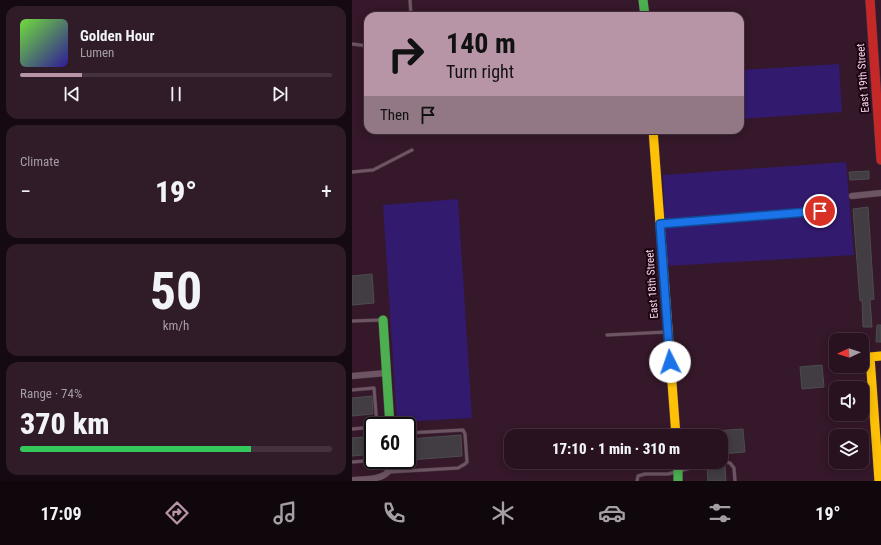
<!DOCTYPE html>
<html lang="en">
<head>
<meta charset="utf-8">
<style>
	body { margin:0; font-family:"Roboto Condensed",sans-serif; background:#301b29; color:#f1f3f6; height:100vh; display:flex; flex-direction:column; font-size:15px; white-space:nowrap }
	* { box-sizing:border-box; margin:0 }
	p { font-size:13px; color:#a59ea5 }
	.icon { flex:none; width:22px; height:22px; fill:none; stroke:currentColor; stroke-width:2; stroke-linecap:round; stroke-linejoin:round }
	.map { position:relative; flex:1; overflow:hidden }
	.side { display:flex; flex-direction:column; gap:6px; padding:6px; background:#160a12; width:352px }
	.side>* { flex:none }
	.guide { position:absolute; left:12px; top:12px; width:380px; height:122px; border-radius:12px; box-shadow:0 2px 10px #0003,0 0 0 1px #44323e; background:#b795a7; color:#111; overflow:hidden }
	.needle { width:26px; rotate:266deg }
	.controls { position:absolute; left:477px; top:333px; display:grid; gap:8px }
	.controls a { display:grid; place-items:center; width:40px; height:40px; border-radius:8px; background:#281220; box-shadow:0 2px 10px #0003,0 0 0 1px #44323e; font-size:20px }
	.speed { position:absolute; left:12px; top:417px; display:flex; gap:8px; font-size:20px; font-weight:700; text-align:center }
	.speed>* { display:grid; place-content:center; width:52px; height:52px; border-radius:50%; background:#281220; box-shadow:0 2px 10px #0003,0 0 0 1px #44323e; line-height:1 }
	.speed .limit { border:2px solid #111; border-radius:6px; background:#fff; color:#111 }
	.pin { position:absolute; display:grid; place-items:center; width:34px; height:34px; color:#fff; margin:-17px; border:2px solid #fff; border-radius:50%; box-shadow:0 1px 4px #0007 }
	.me { position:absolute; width:44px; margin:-22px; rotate:356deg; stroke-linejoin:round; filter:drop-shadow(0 0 3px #0008) }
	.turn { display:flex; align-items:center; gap:14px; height:84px; padding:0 16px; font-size:18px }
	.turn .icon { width:52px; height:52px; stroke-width:2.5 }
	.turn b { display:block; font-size:28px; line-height:34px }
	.then { display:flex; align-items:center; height:38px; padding:0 16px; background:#0003; gap:8px; font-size:15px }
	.big { font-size:30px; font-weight:800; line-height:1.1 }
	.side .card { flex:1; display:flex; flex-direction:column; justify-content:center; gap:6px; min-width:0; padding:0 14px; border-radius:12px; background:#301b29 }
	.side .dial { align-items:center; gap:0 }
	.dial b { font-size:52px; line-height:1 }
	.song { display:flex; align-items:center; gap:12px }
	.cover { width:48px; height:48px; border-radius:6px; background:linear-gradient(135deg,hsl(100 70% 55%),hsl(250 70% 35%)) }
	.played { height:4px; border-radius:2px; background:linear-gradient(90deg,#b795a7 20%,#44323e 20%) }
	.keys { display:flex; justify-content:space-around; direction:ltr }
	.heat { display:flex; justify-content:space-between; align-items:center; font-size:22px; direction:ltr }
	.charge { height:6px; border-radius:3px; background:linear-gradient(90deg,#34c759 74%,#44323e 0) }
	.trip { position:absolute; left:152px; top:429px; width:224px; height:40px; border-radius:12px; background:#281220; box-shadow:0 2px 10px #0003,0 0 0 1px #44323e; font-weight:800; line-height:40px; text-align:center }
	.dock { display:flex; height:64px; justify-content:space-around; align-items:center; background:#10070d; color:#a59ea5 }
	.dock .icon { width:28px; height:28px }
	.dock .current { color:#b795a7 }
	.dock b { font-size:18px; color:#f1f3f6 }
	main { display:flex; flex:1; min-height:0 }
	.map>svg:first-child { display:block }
	.green { fill:#321a6e }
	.building { fill:#413d42; stroke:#4c4d50 }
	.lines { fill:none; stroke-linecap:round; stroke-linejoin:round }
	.lane-casing { stroke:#4b3542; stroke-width:4 }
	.street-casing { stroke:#4b3542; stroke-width:7 }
	.fast-casing { stroke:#4b3542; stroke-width:10 }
	.slow-casing { stroke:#4b3542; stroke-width:10 }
	.jam-casing { stroke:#4b3542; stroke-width:10 }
	.lane { stroke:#6d5563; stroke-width:3 }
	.street { stroke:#6d5563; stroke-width:6 }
	.fast { stroke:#4caf50; stroke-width:9 }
	.slow { stroke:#ffc107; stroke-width:9 }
	.jam { stroke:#c62828; stroke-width:9 }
	.route-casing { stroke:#114b97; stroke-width:10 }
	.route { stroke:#1a73e8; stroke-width:7 }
	.labels { text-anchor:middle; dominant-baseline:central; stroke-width:4; stroke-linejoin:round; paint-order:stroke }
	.street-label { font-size:11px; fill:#fdd8ea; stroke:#1b0512 }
</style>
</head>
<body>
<main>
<section class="side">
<div class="card">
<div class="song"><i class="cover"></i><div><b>Golden Hour</b><p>Lumen</p></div></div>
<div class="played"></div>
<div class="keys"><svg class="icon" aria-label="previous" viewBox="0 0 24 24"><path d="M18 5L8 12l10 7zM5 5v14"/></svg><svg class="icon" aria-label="pause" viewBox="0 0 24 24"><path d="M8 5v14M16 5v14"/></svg><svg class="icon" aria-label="next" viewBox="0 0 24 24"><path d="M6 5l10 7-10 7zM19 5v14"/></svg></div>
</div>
<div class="card"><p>Climate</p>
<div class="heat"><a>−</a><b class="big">19°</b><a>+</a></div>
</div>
<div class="card dial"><b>50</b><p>km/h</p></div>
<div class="card"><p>Range · 74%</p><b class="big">370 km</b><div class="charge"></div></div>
</section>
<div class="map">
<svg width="529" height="481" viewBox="0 0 529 481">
	<rect width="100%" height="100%" fill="#35182a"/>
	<!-- green -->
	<path class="green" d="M487 64 490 112 388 119V70Z
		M494 162 502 255 315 266 311 175Z
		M106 199 120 418 45 422 31 205Z"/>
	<!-- building -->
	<path class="building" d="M517 171V179L498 180 497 172Z
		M516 207 522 299 518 300 520 327H511L510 300 508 301 501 209Z
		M20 274 22 303 0 305V276Z
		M525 325H529V342H524Z
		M470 365 472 387 450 389 448 367Z
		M20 396 21 414 0 416V398Z
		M279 429 280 436H251V431Z
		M391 429 393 452 369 454V436H348V432Z
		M109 435 110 456 58 460 57 439Z
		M21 436V454L0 456V438Z
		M373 466 374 481H356L355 467Z"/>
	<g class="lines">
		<defs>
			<path id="lane" d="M58 0 59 16
				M0 44 16 46
				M0 172 21 170 60 150
				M310 224 468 211
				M0 321 30 320
				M255 335 314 332
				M0 390 22 388 25 426
				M0 429 21 427
				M369 461 378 463 382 468 383 481
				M0 462 25 460
				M37 472 106 468 113 464 115 462 113 434 111 430 55 433
				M285 481 286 476 293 474H316L361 462"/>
			<path id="street" d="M500 196 529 193
				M0 376 34 373
				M0 480C17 479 39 481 41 460"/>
			<path id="fast" d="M291 0 293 16
				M31 320 38 426
				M326 462V481"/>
			<path id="slow" d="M301 130 324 436
				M253 464 290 462
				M527 481 518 357 529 356"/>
			<path id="jam" d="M518 0 529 160"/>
		</defs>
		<!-- lane casing -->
		<use href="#lane" class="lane-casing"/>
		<!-- street casing -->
		<use href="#street" class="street-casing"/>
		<!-- fast casing -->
		<use href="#fast" class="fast-casing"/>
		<!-- slow casing -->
		<use href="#slow" class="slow-casing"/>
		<!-- jam casing -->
		<use href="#jam" class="jam-casing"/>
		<!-- lane -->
		<use href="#lane" class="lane"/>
		<!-- street -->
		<use href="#street" class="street"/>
		<!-- fast -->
		<use href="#fast" class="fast"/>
		<!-- slow -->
		<use href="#slow" class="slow"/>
		<!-- jam -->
		<use href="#jam" class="jam"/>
	</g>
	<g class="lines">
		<defs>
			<path id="route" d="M318 362 308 224 468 211"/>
		</defs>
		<!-- route casing -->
		<use href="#route" class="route-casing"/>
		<!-- route -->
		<use href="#route" class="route"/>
	</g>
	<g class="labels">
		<!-- street labels -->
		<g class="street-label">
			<text transform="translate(511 78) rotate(-94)">East 19th Street</text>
			<text transform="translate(300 284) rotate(-94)">East 18th Street</text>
		</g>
	</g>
</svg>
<div class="controls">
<a><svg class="needle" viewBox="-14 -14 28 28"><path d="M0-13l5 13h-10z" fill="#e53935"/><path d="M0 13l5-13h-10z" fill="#a59ea5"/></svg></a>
<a><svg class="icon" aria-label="sound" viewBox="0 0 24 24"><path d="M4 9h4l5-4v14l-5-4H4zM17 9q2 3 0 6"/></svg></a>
<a><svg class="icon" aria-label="layers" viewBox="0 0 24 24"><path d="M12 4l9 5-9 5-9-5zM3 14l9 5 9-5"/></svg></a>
</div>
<div class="speed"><div class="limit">60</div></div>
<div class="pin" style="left:468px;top:211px;background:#d93025"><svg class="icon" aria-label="arrive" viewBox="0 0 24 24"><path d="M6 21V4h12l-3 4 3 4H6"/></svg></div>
<svg class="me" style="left:318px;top:362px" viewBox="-20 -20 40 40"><circle r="19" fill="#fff"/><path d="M0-13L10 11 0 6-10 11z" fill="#1a73e8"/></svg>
<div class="trip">17:10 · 1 min · 310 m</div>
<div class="guide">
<div class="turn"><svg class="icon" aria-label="right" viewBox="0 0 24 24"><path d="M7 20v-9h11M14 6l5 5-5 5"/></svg><div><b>140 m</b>Turn right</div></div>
<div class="then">Then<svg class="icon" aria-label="arrive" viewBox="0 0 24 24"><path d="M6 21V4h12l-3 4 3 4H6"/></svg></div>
</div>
</div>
</main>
<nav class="dock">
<b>17:09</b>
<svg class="icon current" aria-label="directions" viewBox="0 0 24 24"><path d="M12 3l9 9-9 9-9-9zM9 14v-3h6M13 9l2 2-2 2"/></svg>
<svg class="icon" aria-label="music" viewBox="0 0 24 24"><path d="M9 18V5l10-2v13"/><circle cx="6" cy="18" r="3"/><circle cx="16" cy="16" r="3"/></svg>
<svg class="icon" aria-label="phone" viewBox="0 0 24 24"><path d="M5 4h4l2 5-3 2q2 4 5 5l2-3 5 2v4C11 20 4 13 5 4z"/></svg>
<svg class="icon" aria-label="climate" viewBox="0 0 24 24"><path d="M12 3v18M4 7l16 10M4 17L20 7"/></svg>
<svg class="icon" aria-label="car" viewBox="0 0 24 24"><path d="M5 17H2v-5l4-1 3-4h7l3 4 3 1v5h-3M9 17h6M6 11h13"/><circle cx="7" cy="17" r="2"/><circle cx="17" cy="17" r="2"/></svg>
<svg class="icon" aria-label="filters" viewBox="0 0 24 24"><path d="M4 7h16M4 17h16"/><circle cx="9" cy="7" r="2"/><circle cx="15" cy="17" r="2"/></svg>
<b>19°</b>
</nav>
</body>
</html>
